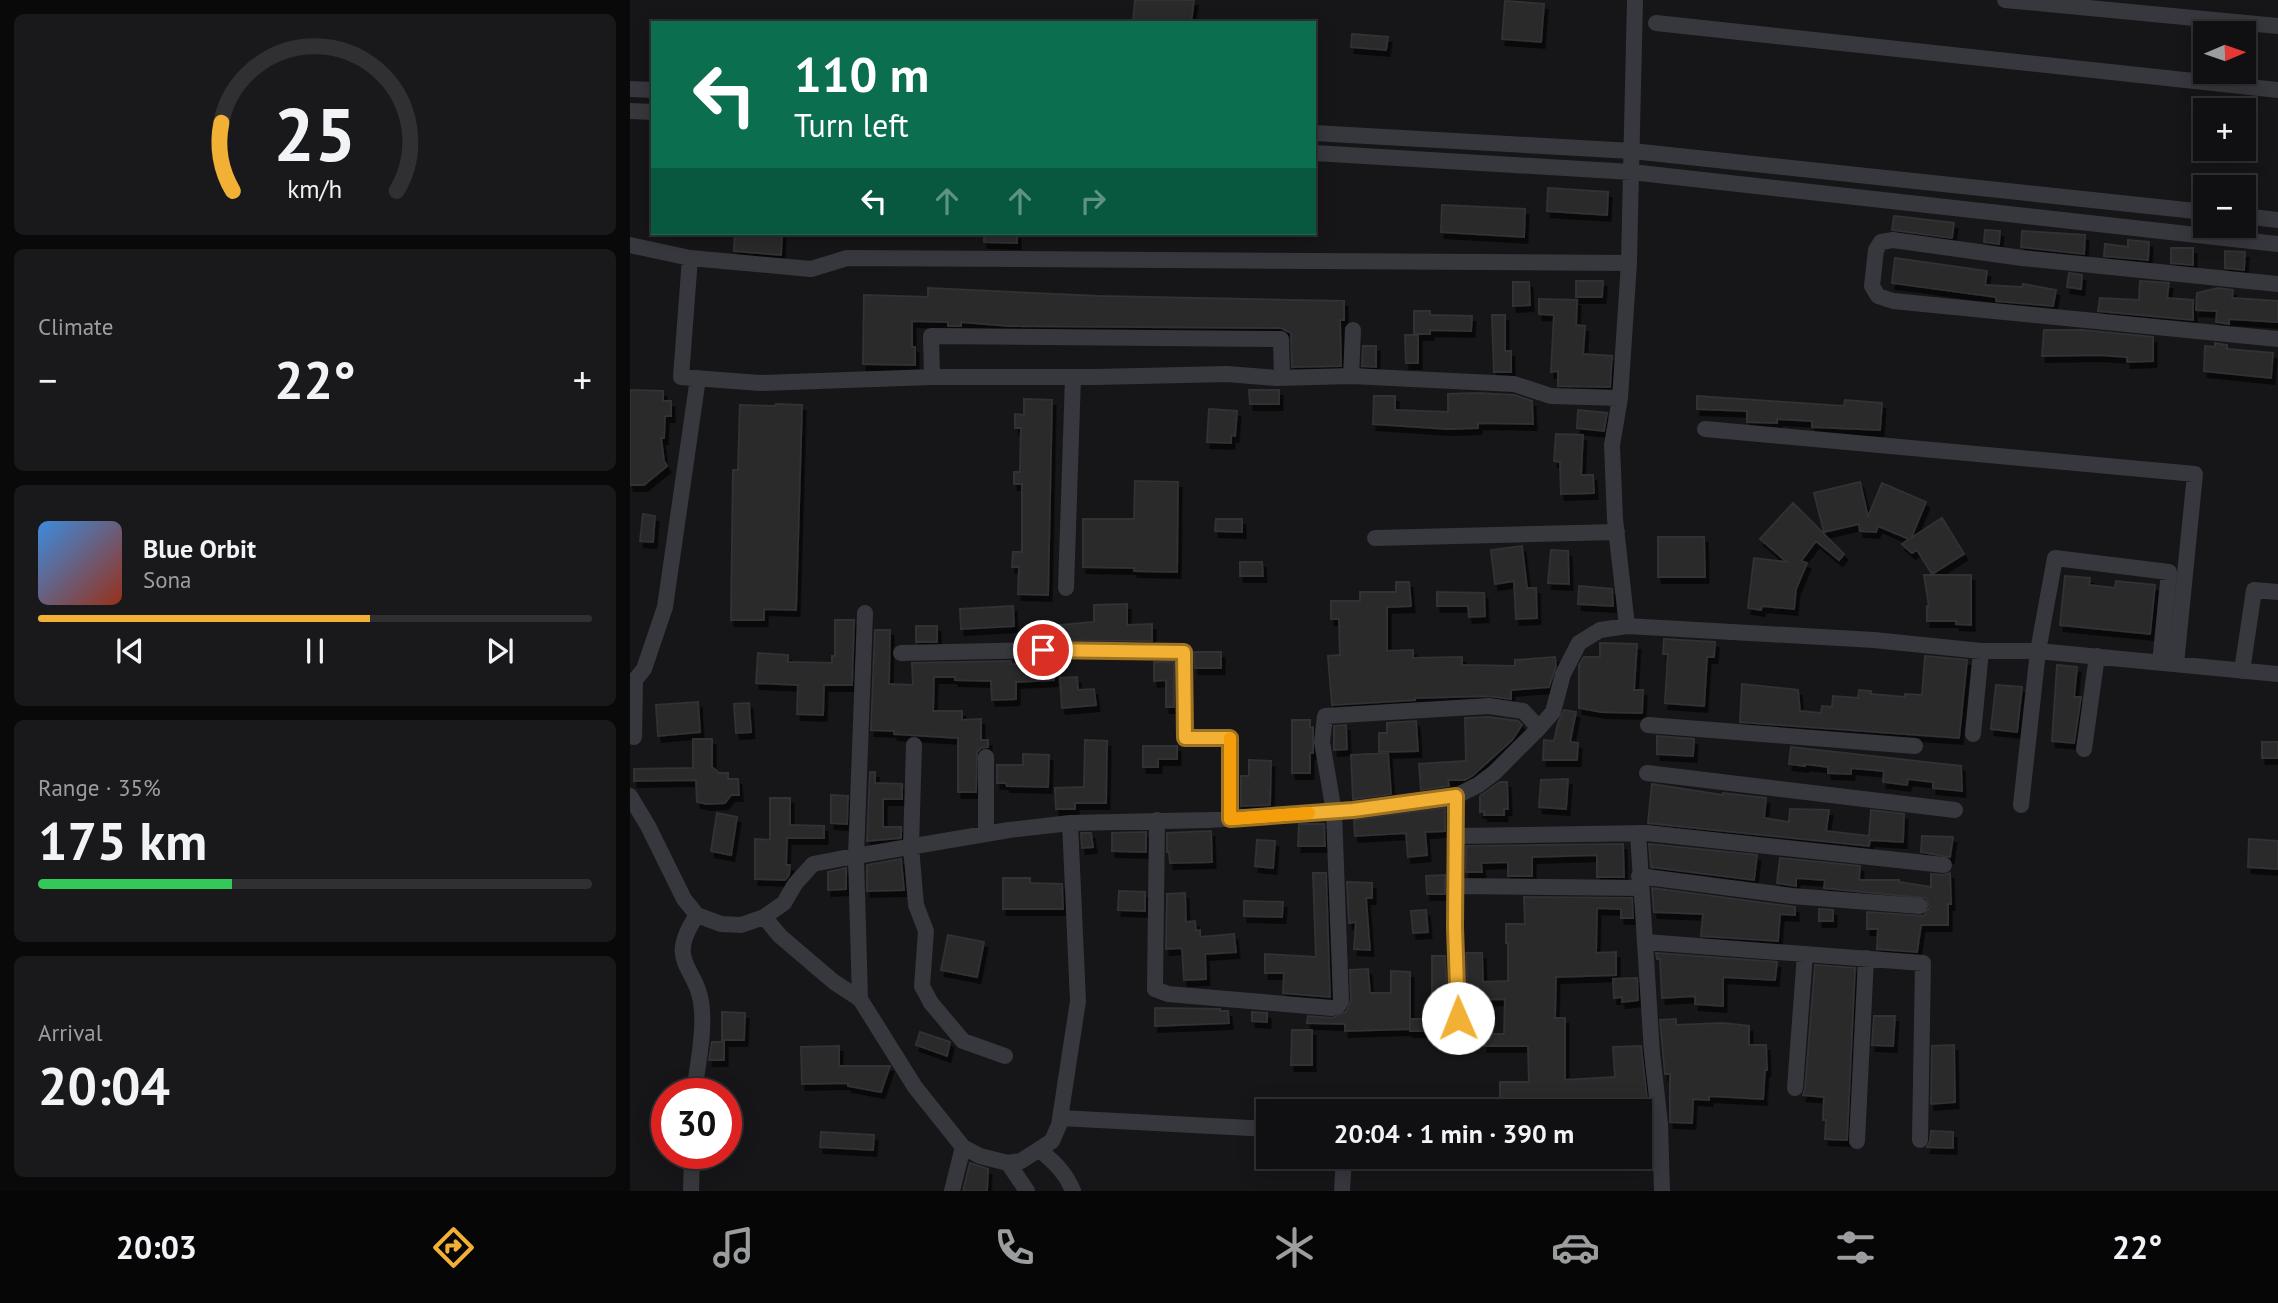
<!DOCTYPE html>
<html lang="en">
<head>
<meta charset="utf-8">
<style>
	body { margin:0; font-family:"PT Sans",sans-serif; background:#19191b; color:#f1f3f6; height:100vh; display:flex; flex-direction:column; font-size:26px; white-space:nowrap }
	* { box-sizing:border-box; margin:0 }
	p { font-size:23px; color:#9c9d9f }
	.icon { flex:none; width:38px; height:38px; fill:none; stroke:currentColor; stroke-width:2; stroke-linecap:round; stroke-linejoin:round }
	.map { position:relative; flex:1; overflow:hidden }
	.sheet { display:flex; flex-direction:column; gap:14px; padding:14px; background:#09090a; width:630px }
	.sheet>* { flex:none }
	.hud { position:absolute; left:21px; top:21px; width:665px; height:214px; border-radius:0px; box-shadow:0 4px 18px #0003,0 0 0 2px #303032; background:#0b6e4f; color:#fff; overflow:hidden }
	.needle { width:46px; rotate:88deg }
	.fabs { position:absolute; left:1563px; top:21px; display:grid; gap:14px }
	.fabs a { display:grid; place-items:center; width:63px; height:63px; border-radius:0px; background:#101012; box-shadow:0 4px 18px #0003,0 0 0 2px #303032; font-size:35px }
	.speed { position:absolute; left:21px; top:1078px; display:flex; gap:14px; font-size:35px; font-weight:700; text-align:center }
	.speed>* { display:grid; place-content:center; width:91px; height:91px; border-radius:50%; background:#101012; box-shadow:0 4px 18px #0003,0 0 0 2px #303032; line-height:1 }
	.speed .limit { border:10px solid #d22; background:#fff; color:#111 }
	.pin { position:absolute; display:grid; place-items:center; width:60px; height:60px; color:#fff; margin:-30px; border:4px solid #fff; border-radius:50%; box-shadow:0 2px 7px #0007 }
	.me { position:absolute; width:77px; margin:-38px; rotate:359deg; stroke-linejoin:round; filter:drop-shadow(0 0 5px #0008) }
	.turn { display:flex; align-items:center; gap:24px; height:147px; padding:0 28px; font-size:32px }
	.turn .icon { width:91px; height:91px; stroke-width:2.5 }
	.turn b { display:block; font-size:49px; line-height:60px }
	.lanes { display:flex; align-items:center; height:66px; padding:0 28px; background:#0003; justify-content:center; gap:35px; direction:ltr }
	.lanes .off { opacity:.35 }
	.big { font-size:52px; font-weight:700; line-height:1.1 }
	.sheet .card { flex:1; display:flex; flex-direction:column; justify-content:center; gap:10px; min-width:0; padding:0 24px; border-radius:10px; background:#19191b }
	.sheet .dial { align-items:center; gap:0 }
	.dial svg { height:182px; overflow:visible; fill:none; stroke:#303032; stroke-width:7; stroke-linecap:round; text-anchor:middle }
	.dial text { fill:#f1f3f6; stroke:none }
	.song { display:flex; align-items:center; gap:21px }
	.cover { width:84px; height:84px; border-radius:10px; background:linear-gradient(135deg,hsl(210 70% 55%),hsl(10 70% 35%)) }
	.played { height:7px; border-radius:4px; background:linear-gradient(90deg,#f2b134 60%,#303032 60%) }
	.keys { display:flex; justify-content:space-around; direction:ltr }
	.heat { display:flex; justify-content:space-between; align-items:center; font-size:38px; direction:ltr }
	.charge { height:10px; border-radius:5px; background:linear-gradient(90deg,#34c759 35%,#303032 0) }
	.trip { position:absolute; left:626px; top:1099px; width:396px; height:70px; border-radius:0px; background:#101012; box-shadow:0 4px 18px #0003,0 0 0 2px #303032; font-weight:700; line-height:70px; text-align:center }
	.dock { display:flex; height:112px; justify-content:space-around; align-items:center; background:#060607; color:#9c9d9f }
	.dock .icon { width:49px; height:49px }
	.dock .on { color:#f2b134 }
	.dock b { font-size:32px; color:#f1f3f6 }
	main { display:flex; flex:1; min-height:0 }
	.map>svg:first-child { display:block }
	.building { fill:#29292c; stroke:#303034; stroke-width:2; filter:url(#shadow) }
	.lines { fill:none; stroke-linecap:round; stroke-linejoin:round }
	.minor { stroke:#37383d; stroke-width:16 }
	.route-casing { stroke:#9d7322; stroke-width:18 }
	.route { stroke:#f2b134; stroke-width:12 }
	.slow { stroke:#f59e0b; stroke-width:12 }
</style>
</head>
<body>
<main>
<section class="sheet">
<div class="card dial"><svg viewBox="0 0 100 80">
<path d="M14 69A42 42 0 1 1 86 69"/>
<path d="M14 69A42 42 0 0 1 9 39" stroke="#f2b134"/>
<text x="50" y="56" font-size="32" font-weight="700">25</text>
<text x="50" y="72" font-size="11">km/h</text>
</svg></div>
<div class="card"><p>Climate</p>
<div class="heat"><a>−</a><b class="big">22°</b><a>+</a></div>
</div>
<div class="card">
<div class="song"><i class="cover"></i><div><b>Blue Orbit</b><p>Sona</p></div></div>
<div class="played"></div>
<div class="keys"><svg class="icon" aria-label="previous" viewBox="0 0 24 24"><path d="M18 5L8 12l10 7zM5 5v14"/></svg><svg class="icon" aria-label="pause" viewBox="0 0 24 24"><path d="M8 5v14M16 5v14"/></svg><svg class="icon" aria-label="next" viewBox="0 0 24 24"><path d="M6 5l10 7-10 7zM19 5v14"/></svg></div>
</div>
<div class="card"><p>Range · 35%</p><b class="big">175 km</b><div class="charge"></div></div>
<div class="card"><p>Arrival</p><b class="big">20:04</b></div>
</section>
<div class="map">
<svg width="1648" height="1191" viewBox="0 0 1648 1191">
	<defs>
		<filter id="shadow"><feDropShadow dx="3.5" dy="6" stdDeviation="0" flood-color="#0009"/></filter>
	</defs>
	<rect width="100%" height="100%" fill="#161618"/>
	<!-- building -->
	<path class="building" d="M505 0H564L561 23H503Z
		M875 1 914 4 911 42 872 39Z
		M722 34 758 37 756 50 721 47Z
		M918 188 978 192 977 215 917 211Z
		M812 205 895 209 894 237 811 232Z
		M1264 216 1324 223 1322 238 1262 230Z
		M1355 230 1370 231 1369 244 1354 242Z
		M1392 231 1455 235 1454 254 1391 247Z
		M105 233H152L151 255 104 251Z
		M354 233H387V243L354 242Z
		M1498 240 1519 242 1518 260 1474 256 1475 244 1498 247Z
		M1541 248H1563V265L1541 263Z
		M1595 251 1615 252 1614 270 1595 268Z
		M1265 258 1357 271 1355 285 1392 287 1393 284 1426 290 1423 306 1366 301V297L1262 283Z
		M1439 273 1452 275 1451 289 1437 287Z
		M946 281H973L972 297H946Z
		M1510 281 1539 283 1537 298 1563 300V320L1468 311 1470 298 1509 300Z
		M883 282H899L900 305 883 306Z
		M298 288 468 296 714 301V320H710L711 366 662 367 661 333 651 328 379 326 331 322V326H318V322L282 321V347H285V365L233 364 234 295 298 297Z
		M1588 288 1603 290 1602 298 1648 301V322L1599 319V324L1586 322 1587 311 1566 310 1567 293Z
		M909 299 947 300 946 325 955 326 953 354 982 356 980 387 928 386V371L921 372 924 315 909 314Z
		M784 311H800V315L842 316 841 331 800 330V334H784Z
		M862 315H875V351H881V372H864Z
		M1414 330H1452L1523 337V361L1497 362V357L1469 355 1412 356Z
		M775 335H788V363H776Z
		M1585 343 1597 345V349L1643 353 1641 378 1574 371 1575 346 1585 347Z
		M733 346H746V367L732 366Z
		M0 390 33 391V401H41V416H35L34 438H31L34 461 37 466 14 485H0Z
		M619 390H649V404H620Z
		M847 393 884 395 902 401 903 424 848 423V428L818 429 743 424 744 396H765V410L818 412V394Z
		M1067 396 1214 406 1215 400 1252 403 1250 430 1182 427V421L1147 419V423L1117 422V411L1067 409Z
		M394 399 422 400 418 595 388 594 389 567H382L383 552H392V484H384V472H390L391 428H385V414L394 415Z
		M146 404 172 405 166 610 134 609V620H101L103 470H108L110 405 145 406Z
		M579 409 607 411 605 436 601 435V443L577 442Z
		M948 410 977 413 974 431 947 428Z
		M926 434 953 435 951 475H963L964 493 931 494 930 462 924 461Z
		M505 481 548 482 547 572 504 571V568L453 567V519H504Z
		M1230 482 1238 517 1252 483 1296 502 1281 538 1312 518 1334 554 1302 574 1287 550 1282 553 1272 544 1279 539 1248 526 1246 532 1230 531 1229 524 1194 532 1184 493Z
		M1163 503 1214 554 1209 560 1186 541 1171 561 1177 563 1166 589 1164 609 1132 606 1131 610 1118 608 1124 558 1157 562 1130 539Z
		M13 514 25 516 23 542 10 541Z
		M586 519H612V532L585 531Z
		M1028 537H1074L1075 577H1028Z
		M892 546 897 588H906L907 618 886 619 884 581 865 584 861 550Z
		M921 550 938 551 939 584 918 583Z
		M610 562H632L633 576H610Z
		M1294 575H1341V625L1326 624V621H1297V606H1299Z
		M1435 576 1460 578 1459 585 1485 588 1486 581 1525 585 1520 634 1430 625Z
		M766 582H779L781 606 757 607V651L783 650V658L832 657V665L885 666V660L925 657 926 666 919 687 881 690V699L859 696 785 698V700L702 705 698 656 710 655 709 619H701V601H730V592H766Z
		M949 586 982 589 983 606 948 604Z
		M807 592 854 593 855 616 839 617 838 606H807Z
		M497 604V625L522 624V641L410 640 408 627 464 622V605Z
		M383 606 384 626 331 629 330 609Z
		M205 620H224L222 685H194L193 715 167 714 168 685 126 683 128 653 158 655V662L202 663V656H205Z
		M286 626H307V642H286Z
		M245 630H260L259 684 283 685 282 663 381 661V664L404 665 403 661H422L424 680 386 682V699L362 700 361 681 325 680V677H304L303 711H332V720L351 719V740H358V747L351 748 347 752 346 792H328V738L264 734V731L241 730Z
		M1034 639 1085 642 1084 657H1077L1074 706 1035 703 1038 654H1033Z
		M970 643 1007 644 1004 690H1013L1012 713 971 712 949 708V665L954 657H970Z
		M564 652H591V668H565Z
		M1295 656 1337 660 1329 738 1110 722 1112 684 1168 690 1170 711 1191 713 1192 706 1202 707 1203 696 1228 698 1229 690 1241 691V694L1275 697V694L1292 695Z
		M524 662H544V707H536V680L524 681Z
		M1427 665 1447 667 1444 697H1451L1444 743 1422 741Z
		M447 677 448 690 464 689 466 705 432 708 430 678Z
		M1366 685 1392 687 1387 732 1361 729Z
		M68 702 70 732 28 736 26 705Z
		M119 703 121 732 106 733 104 704Z
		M934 710 946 712 940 742 948 743 947 760H913L914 740 924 741 928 723Z
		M859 717 888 721 892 725 882 740 842 776 835 780H818L819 786 791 790 789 764 836 761 835 718Z
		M662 720H680V728L683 727V753H680V773H662Z
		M786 721 788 751 749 752V733H757V723Z
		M716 725 717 749 704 750V726Z
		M1027 736 1064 739 1063 756 1027 754Z
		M63 739H82V767L89 773H98V779H108L109 795H101L95 803 77 804 67 802 66 780 4 781V769L63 768Z
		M455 740 477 741 476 803H445V809H426L425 788 454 787Z
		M1632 742H1648V758H1632Z
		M513 746H547V759H528V767H513Z
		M1161 747 1331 766 1332 791 1303 788V782L1278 779 1277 785 1253 782 1254 771 1221 768V774L1198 773V767L1175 764V766L1159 764Z
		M758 753 761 794 723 799 721 755Z
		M393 754 419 755 418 787 377 786 376 783H367V765H393Z
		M619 760 641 761 640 805 611 806V776H619Z
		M240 772H245V783L272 784V799H253V827H271V838L237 841Z
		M938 779 936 809 909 807 911 780Z
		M870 782H877L878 809H874V815H854V811L850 812V796Z
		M1022 784 1093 795V793L1136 798 1134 818 1159 822 1160 809 1199 810 1196 831 1239 836 1241 810 1274 814 1273 842 1240 840 1239 846 1018 823Z
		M201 795 218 796 217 824 201 823Z
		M140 798H160V825L194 826V838H157L156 865H160L159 875 155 880 125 879V839L140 840Z
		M815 808V831L795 832 797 855 778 857 776 833 725 836 724 820Z
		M87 813 107 817 101 855 81 851Z
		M669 824H694L695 846H668Z
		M581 831 582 862 540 863 539 852H537V833Z
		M516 832V852L482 851V833Z
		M451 833H461L463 847 452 848Z
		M1292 836 1323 837 1320 857 1291 852Z
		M1619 839 1648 841V869L1618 867Z
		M627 840 645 841 643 868 625 866Z
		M993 844 994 877H967V855L902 857V876H878V862L851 863 852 872H836V846Z
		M1019 844 1127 855 1124 880 1021 867Z
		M1150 858 1230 866 1229 880H1269V882L1301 887V874L1314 875 1320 873 1321 904H1318V925H1291L1287 952 1247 949 1248 929H1237V912L1294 916 1300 907 1296 898 1194 888 1195 880 1166 878V886L1147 883Z
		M271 859 274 890 237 891V865Z
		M216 868V889L198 890V872Z
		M683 873H696L700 997 653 993 654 973H635V954L686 957Z
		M815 875V894H797L796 876Z
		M373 878H400V883L432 884 433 909H373Z
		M717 882 742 883V898H736L740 950 724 949 726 922 719 923Z
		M1022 888 1165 907V915L1150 914 1148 941 1071 936 1073 914 1024 912Z
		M489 891 515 892V911L488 910Z
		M555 893 556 922 565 921 566 931 570 930V937L604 934 606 952 575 954 576 979 554 980 552 948 536 949 537 894Z
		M894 897 1002 898 1003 918H991V909L967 908 966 953 986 952V975L926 977 925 1018H935V1080L985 1077 983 1047 1011 1046 1017 1099 977 1101 978 1111H960L959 1103H953L952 1098H928V1111H864V1099H870V1082H899L898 1046H854V1034H874L875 999 838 1000 836 953H852L853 982 878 981V943H876V924H895Z
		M614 901 653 902 652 917 614 916Z
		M1189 909 1203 910V921H1189Z
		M796 910 798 932 783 933 781 911Z
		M318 935 354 942 347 977 311 970Z
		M1026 953 1147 962 1145 980 1093 977V1006L1065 1004V996L1032 998 1030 959H1027Z
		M802 956H815L817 993H802Z
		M1185 965 1225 968 1217 1140 1195 1139 1196 1120H1193L1194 1097 1173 1095 1175 1089Z
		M738 969 740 993H761V971L780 972V1029L715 1031V1024L677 1023 678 1016 702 1018 716 1012 721 1001 720 970Z
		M1007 978 1008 1000 992 1002V997L984 998 983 979Z
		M525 1008 590 1009V1011H598L599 1023 525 1026Z
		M92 1012 115 1013 114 1040H92Z
		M622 1012 637 1013V1022L622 1021Z
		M1244 1016H1265L1263 1046 1242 1045Z
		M780 1019H799V1031H780Z
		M1046 1019V1025L1093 1023 1119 1026V1045H1136L1137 1070H1135L1133 1099 1079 1096V1100L1063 1099 1062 1123 1040 1122V1074H1035L1030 1020Z
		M662 1030H682V1065H661Z
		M290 1032 320 1042 317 1056 286 1045Z
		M82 1042H94V1060H79Z
		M1324 1045 1325 1102 1301 1104 1302 1046Z
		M209 1046V1066H260L251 1092 218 1086V1083L172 1084 171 1047Z
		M1301 1131 1323 1132V1148L1297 1147 1300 1141Z
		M191 1132 244 1135 243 1150 190 1147Z
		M340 1163 358 1169 357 1191H333Z"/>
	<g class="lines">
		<!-- minor -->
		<path class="minor" d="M1005 0 1001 172 1648 244
			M1375 0 1648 26
			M1026 23 1648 90
			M0 89 23 90
			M0 111 23 112
			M684 133 1002 151 1575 212
			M684 153 1001 172 999 263 990 398 921 396 884 384 721 376 723 330
			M1614 216 1648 220
			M0 245 60 258 181 269 217 258 999 263
			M60 258 51 377 130 383 302 377H465L597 374 647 378 721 376
			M1648 284 1392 258 1263 240 1251 242 1246 250 1242 286 1248 296 1263 301 1648 339
			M302 377 301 336 651 339 652 378
			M990 398 982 445 985 519 997 626
			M1075 429 1565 474 1546 664
			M745 538 987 532
			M436 588 443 377
			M271 653 413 650 554 652 555 738H600V819
			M1612 671 1624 590 1648 592
			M0 686 14 669 35 607 68 378
			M1018 725 1285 746
			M1343 734 1351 651
			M4 737 5 683
			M284 745 281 847 286 905 296 931 292 986 301 1003 333 1041 375 1056
			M1454 749 1467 656
			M356 757V834
			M1017 773 1325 810
			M0 796 18 826 54 899 67 915 91 924 111 925 134 917 154 903 165 884 183 864 214 858 379 830 440 823 579 820 723 810 826 796 848 785 864 773 909 728 923 712 933 674 949 643 970 630 997 626 1244 640 1351 651H1408L1648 674
			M826 796 825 927 828 1018
			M1391 805 1408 651 1425 558 1539 572 1530 663
			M527 820 525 989 538 994 702 1008 708 1006 711 1001 704 812 692 742 695 716 859 706 893 711 909 728
			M1008 833 1022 1053 1030 1124 1032 1191
			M826 836 1017 833 1314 865
			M1009 876 1162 896 1290 906
			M826 886 1011 888
			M134 917 150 936 204 982 230 999 285 1087 333 1147 350 1156 378 1163 391 1161 422 1141 429 1125 448 1001 440 823
			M1016 942 1293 963 1290 1140
			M230 999 226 857 235 613
			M1165 1088 1175 954
			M64 1094C67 1067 74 1038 72 1011 70 965 33 966 67 915
			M430 1118 639 1129
			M1227 1141 1236 958
			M410 1150C425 1163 436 1173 443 1191
			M378 1163 397 1191
			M61 1191 62 1153
			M322 1191 333 1147
			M712 1191 714 1157"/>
	</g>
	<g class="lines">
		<defs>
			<path id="route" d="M413 650 554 652 555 738H600V819L723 810 826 796 825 927 828 1018"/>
		</defs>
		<!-- route casing -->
		<use href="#route" class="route-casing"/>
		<!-- route -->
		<use href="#route" class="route"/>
		<!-- slow -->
		<path class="slow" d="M600 738V819L679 813"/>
	</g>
</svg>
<div class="fabs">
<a><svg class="needle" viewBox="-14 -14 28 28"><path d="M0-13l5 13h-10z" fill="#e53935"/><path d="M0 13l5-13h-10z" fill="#9c9d9f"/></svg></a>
<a>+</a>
<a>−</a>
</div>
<div class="speed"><div class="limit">30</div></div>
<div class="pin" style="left:413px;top:650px;background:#d93025"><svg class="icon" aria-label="arrive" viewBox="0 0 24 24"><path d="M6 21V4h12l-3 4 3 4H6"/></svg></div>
<svg class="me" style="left:828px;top:1018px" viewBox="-20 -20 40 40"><circle r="19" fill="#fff"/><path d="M0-13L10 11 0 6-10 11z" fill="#f2b134"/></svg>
<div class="trip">20:04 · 1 min · 390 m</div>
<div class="hud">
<div class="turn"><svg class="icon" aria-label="left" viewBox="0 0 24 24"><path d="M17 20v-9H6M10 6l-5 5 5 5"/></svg><div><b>110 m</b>Turn left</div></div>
<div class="lanes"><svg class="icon" aria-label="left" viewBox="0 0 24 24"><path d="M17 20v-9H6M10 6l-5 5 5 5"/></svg><svg class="icon off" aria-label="ahead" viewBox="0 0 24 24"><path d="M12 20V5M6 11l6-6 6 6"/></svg><svg class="icon off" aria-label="ahead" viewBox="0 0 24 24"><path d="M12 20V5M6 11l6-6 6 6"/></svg><svg class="icon off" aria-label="right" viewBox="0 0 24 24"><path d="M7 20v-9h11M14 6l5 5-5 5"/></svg></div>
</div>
</div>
</main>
<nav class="dock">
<b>20:03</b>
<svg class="icon on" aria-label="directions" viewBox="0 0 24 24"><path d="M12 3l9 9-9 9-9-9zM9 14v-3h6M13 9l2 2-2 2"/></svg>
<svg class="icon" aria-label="music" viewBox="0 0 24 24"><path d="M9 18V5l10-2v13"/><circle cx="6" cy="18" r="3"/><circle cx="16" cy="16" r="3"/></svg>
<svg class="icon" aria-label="phone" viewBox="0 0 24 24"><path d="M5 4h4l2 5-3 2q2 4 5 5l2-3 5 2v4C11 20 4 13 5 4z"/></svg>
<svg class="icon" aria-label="climate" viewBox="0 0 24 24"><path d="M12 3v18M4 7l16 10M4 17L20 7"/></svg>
<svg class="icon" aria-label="car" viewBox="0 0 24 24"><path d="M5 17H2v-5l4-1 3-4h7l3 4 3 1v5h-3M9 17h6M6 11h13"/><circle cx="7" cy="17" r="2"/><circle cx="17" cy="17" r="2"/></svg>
<svg class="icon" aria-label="filters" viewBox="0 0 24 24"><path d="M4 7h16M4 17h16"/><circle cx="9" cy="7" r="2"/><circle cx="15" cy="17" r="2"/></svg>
<b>22°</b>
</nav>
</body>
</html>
